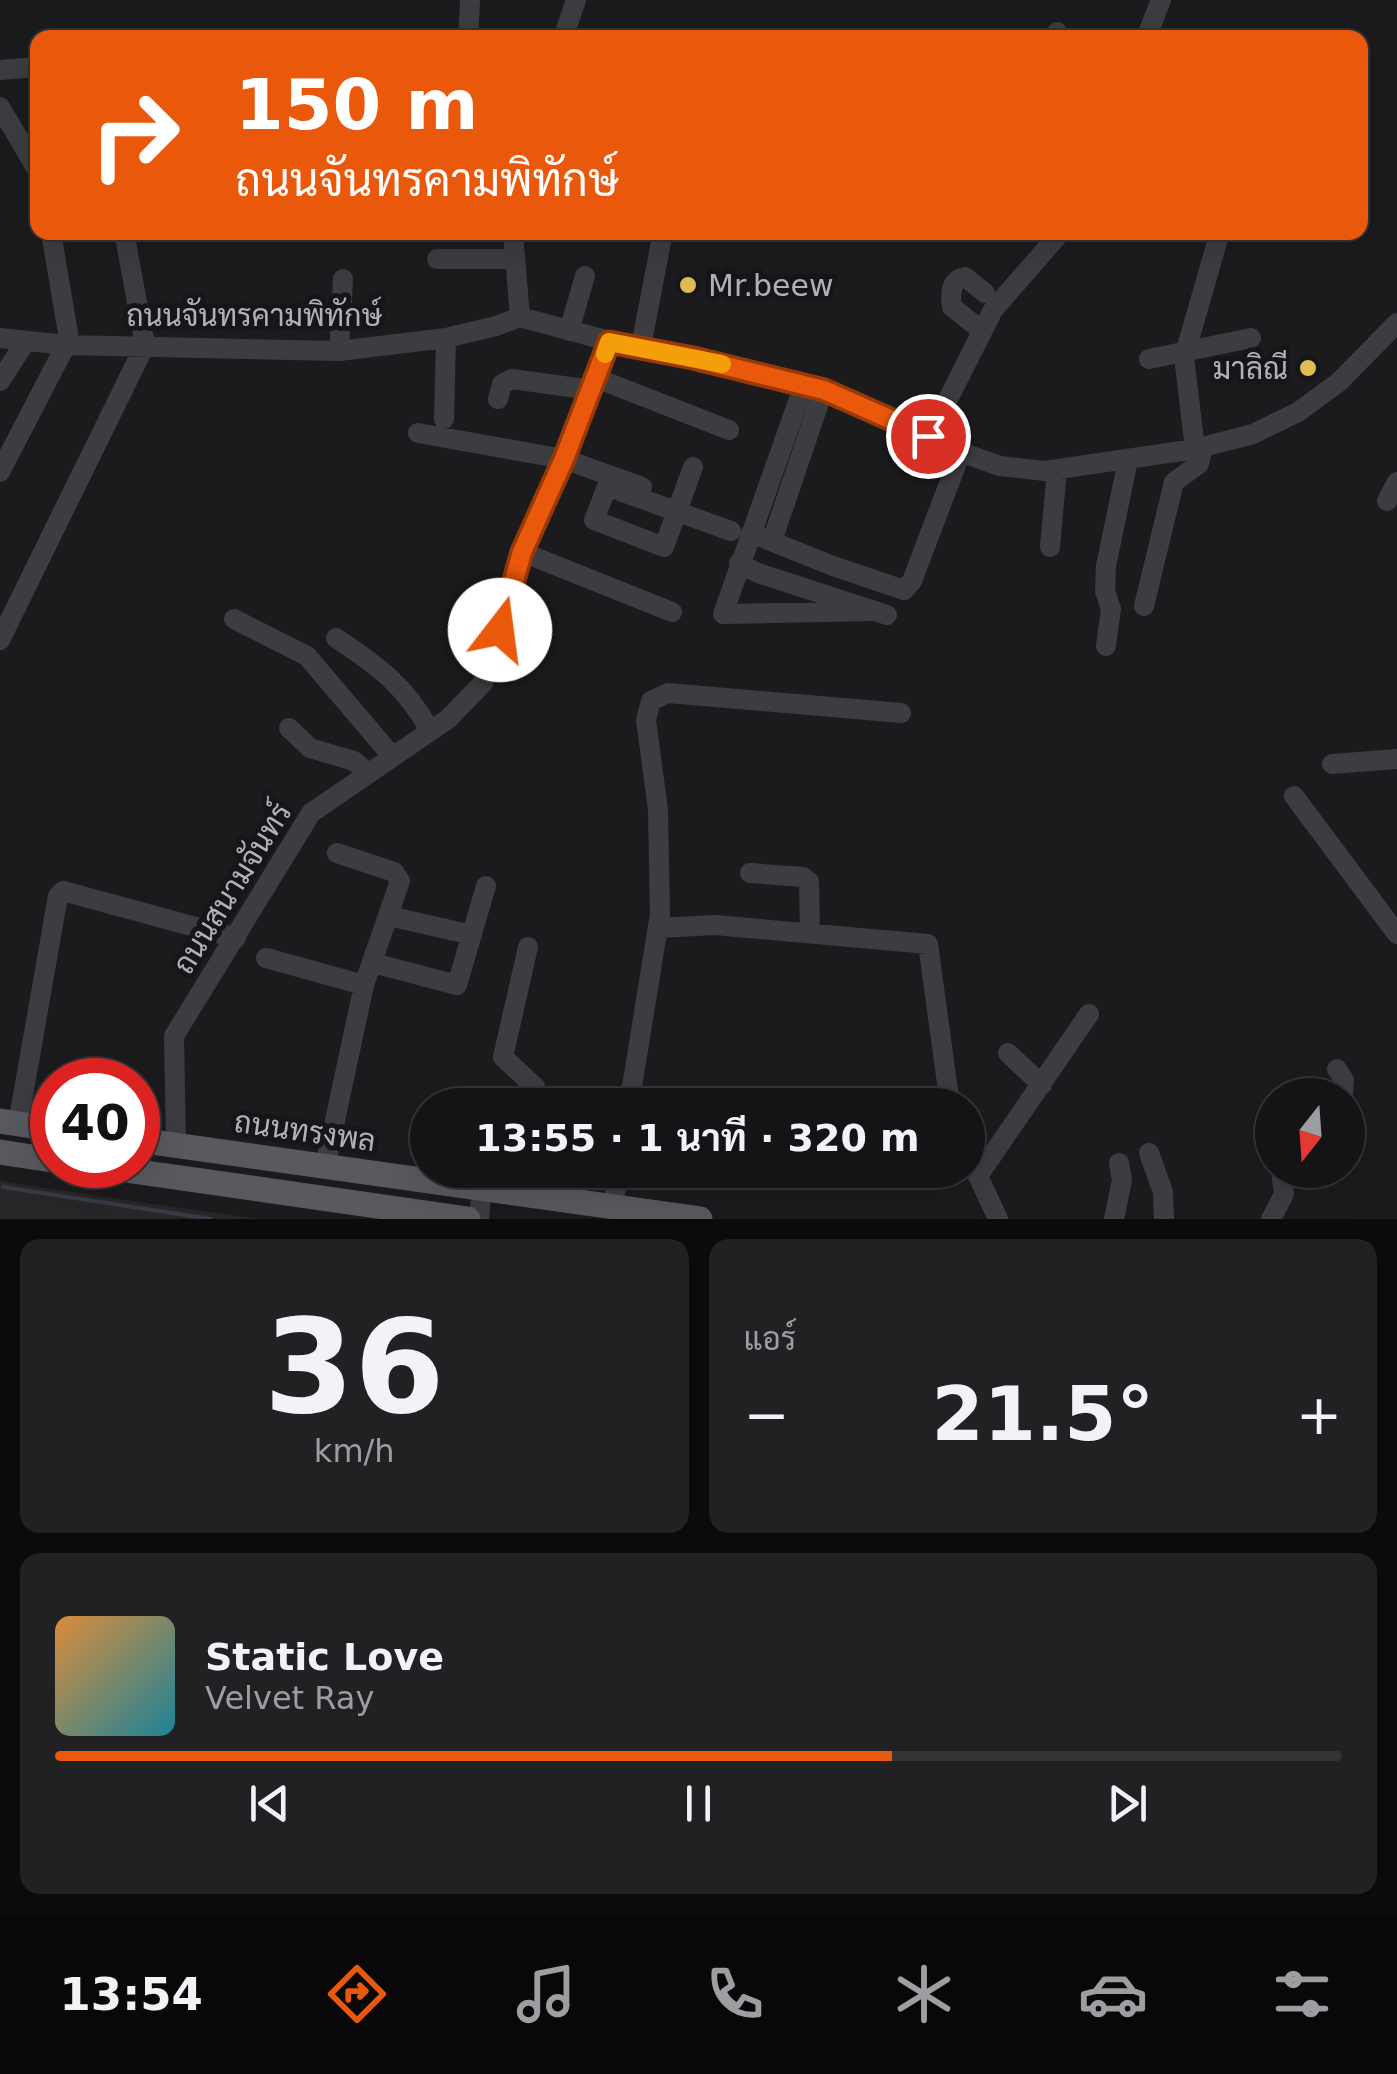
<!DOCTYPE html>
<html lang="th">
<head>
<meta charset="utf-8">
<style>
	body { margin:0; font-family:"DejaVu Sans",Sarabun,sans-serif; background:#212123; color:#f1f3f6; height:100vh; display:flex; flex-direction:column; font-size:38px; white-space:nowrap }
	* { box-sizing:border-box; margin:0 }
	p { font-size:32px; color:#9d9ea1 }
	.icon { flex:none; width:55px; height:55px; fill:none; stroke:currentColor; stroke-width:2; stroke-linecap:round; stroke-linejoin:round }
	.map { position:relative; height:1219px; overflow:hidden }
	.side { display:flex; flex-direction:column; gap:20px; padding:20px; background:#0b0b0c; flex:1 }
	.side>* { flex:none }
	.top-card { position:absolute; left:30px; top:30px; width:1338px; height:210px; border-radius:20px; box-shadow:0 10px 40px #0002,0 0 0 2px #333335; background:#ea580c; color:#fff; overflow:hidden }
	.needle { width:65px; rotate:197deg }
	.fabs { position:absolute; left:1255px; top:1078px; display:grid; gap:20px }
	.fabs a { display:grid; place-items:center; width:110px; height:110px; border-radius:50%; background:#141416; box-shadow:0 10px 40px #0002,0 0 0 2px #333335; font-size:50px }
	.speed { position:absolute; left:30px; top:1058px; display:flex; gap:20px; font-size:50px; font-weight:700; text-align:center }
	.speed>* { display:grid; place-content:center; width:130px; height:130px; border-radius:50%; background:#141416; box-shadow:0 10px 40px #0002,0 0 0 2px #333335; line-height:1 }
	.speed .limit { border:15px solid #d22; background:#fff; color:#111 }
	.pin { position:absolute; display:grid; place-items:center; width:85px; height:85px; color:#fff; margin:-42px; border:5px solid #fff; border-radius:50%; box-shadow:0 2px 10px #0007 }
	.me { position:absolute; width:110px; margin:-55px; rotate:15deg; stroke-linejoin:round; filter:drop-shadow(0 0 8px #0008) }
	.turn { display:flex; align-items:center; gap:35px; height:210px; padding:0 40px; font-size:45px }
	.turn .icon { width:130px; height:130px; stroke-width:2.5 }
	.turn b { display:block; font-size:70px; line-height:85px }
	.big { font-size:75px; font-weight:700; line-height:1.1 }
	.side .tile { flex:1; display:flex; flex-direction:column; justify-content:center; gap:15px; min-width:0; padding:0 35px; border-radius:20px; background:#212123 }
	.side .dial { align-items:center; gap:0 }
	.dial b { font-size:130px; line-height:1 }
	.song { display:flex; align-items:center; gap:30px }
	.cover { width:120px; height:120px; border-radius:15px; background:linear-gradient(135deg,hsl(30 70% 55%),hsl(190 70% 35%)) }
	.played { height:10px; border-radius:5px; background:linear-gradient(90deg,#ea580c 65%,#333335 65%) }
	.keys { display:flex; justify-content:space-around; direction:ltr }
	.heat { display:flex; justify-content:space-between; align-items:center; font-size:55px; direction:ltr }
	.side .tiles { flex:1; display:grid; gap:20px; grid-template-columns:1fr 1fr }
	.tile:last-child { grid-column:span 2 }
	.trip { position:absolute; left:410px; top:1088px; width:575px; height:100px; border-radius:50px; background:#141416; box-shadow:0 10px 40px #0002,0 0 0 2px #333335; font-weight:700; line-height:100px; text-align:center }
	.menu { display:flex; height:160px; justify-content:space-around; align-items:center; background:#080809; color:#9d9ea1 }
	.menu .icon { width:70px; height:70px }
	.menu .current { color:#ea580c }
	.menu b { font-size:45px; color:#f1f3f6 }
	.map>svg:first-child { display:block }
	.built { fill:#27272a }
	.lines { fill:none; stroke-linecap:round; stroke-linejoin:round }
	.stream { stroke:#363c45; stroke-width:4 }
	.minor { stroke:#3c3d41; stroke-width:20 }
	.major { stroke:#595a60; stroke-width:25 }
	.route-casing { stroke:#983908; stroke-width:25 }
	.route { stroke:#ea580c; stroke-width:18 }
	.slow { stroke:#f59e0b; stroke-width:18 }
	.poi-dot { fill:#debc52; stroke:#161618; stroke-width:4 }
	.labels { text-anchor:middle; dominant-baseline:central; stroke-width:10; stroke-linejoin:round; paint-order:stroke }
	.poi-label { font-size:30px; fill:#afb2bb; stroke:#161618; text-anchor:start }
	.street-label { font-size:30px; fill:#afb2bb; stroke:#161618 }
</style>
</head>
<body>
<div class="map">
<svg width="1397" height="1219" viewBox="0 0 1397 1219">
	<rect width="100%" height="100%" fill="#1b1b1d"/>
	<!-- built -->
	<path class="built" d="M0 1181 172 1207 259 1219H0Z"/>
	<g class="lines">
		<!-- stream -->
		<path class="stream" d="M3 1187 211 1219"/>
		<!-- minor -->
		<path class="minor" d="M468 38 470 1
			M563 38 576 0
			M1055 38 1057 32
			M1146 38 1161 0
			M0 70 38 67
			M0 107 38 171
			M51 232 70 345
			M513 232 520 317
			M437 259H514
			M981 330 952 307C950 294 950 280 965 277L985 293
			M569 331 585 276
			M0 338 66 345 339 351 446 338 496 326 520 317 609 341 693 357 804 385 856 403 955 450 1000 466 1045 471 1195 449 1253 434 1298 412 1339 382 1397 323
			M641 346 663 232
			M339 351 343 279
			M1149 359 1251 338
			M596 378 729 430
			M0 381 26 341
			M804 385 723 614 872 611
			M498 399 502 384 512 379 592 390
			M444 419 446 338
			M418 433 564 459 642 487
			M929 437 993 310 1061 232
			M1195 449 1184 357 1220 232
			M0 472 66 345
			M607 487 594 520 664 547 693 467
			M620 491 731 531
			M1387 501 1397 482
			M751 533 833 566 904 590 912 581 961 452
			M772 541 823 391
			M1050 547 1057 469
			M522 552 672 612
			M739 563 758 573 887 615
			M1144 606 1174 482 1199 464 1203 447
			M234 619 307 656 392 756
			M336 638C378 666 406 686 430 731
			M0 640 145 345 124 232
			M1106 646 1111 609 1105 591 1106 566 1128 460
			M289 728 310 748 354 761 368 773
			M1332 764 1397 759
			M1294 796 1397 934
			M750 873 803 877 809 882 810 933
			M389 916 472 935
			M659 928 715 925 928 944 950 1105
			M528 947 503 1057 535 1087 533 1105
			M266 958 364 985
			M373 963 457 985 486 886
			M1008 1053 1042 1085
			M1337 1069 1344 1080 1343 1095
			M629 1105 660 914 658 810 646 720 651 701 668 693 901 713
			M18 1124 58 896 63 891 236 938
			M176 1146 174 1036 311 813 448 719 483 683 517 566 564 459 609 341
			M1149 1153 1163 1192 1164 1219
			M968 1160 978 1176 998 1219
			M325 1167 364 985 400 881 394 872 337 853
			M978 1176 1089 1014
			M513 1190 518 1170
			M613 1206 619 1170
			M479 1219 482 1187
			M1114 1219 1122 1180 1119 1163
			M1271 1219 1284 1194 1281 1170"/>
		<!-- major -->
		<path class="major" d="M0 1121 52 1129
			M138 1140 700 1219
			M0 1152 52 1160
			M90 1165 468 1219"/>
	</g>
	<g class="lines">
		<defs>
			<path id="route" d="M500 630 522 552 564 459 609 342 693 358 824 390 928 436"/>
		</defs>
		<!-- route casing -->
		<use href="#route" class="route-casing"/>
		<!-- route -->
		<use href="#route" class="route"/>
		<!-- slow -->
		<path class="slow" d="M605 354 609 342 722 364"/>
	</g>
	<!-- markers -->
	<g class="poi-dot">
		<circle cx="688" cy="285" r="10"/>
		<circle cx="1308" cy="368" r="10"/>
	</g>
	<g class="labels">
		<!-- poi labels -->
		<g class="poi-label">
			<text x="708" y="285">Mr.beew</text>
			<text x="1288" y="368" text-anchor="end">มาลิณี</text>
		</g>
		<!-- street labels -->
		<g class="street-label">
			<text x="254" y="315">ถนนจันทรคามพิทักษ์</text>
			<text transform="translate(232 888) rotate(-58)">ถนนสนามจันทร์</text>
			<text transform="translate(305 1131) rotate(8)">ถนนทรงพล</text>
		</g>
	</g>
</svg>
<div class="fabs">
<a><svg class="needle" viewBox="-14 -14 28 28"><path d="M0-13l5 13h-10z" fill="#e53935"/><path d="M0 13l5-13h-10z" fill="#9d9ea1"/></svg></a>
</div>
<div class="speed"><div class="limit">40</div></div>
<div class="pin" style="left:928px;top:436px;background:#d93025"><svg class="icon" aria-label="arrive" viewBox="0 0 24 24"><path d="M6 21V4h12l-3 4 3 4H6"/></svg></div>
<svg class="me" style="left:500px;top:630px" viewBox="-20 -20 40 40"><circle r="19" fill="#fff"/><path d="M0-13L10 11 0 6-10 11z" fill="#ea580c"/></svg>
<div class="trip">13:55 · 1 นาที · 320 m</div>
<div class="top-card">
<div class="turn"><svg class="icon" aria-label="right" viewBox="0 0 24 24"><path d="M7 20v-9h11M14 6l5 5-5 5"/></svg><div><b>150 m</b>ถนนจันทรคามพิทักษ์</div></div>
</div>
</div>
<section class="side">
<div class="tiles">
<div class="tile dial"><b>36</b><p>km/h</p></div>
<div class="tile"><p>แอร์</p>
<div class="heat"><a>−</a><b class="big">21.5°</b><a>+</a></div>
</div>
<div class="tile">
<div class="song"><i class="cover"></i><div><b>Static Love</b><p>Velvet Ray</p></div></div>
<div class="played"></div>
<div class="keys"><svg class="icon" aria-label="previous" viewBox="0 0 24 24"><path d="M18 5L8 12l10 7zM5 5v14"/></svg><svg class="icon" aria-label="pause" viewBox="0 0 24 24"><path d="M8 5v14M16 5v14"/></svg><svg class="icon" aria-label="next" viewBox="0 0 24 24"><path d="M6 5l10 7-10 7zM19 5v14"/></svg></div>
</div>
</div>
</section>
<nav class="menu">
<b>13:54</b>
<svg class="icon current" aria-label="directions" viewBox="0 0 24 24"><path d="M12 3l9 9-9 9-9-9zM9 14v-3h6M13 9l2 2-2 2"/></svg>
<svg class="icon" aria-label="music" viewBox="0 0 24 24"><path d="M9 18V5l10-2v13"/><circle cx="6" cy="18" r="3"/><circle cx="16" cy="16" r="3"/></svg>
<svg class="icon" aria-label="phone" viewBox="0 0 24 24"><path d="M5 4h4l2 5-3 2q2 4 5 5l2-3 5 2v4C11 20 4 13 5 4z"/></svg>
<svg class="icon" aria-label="climate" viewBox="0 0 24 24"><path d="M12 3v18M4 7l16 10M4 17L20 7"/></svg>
<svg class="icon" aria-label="car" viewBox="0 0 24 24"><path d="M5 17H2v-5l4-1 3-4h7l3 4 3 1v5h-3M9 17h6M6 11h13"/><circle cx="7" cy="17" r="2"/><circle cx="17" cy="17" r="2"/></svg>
<svg class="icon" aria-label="filters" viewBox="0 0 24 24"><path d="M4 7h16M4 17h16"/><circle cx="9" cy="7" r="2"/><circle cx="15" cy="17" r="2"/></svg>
</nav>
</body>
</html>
